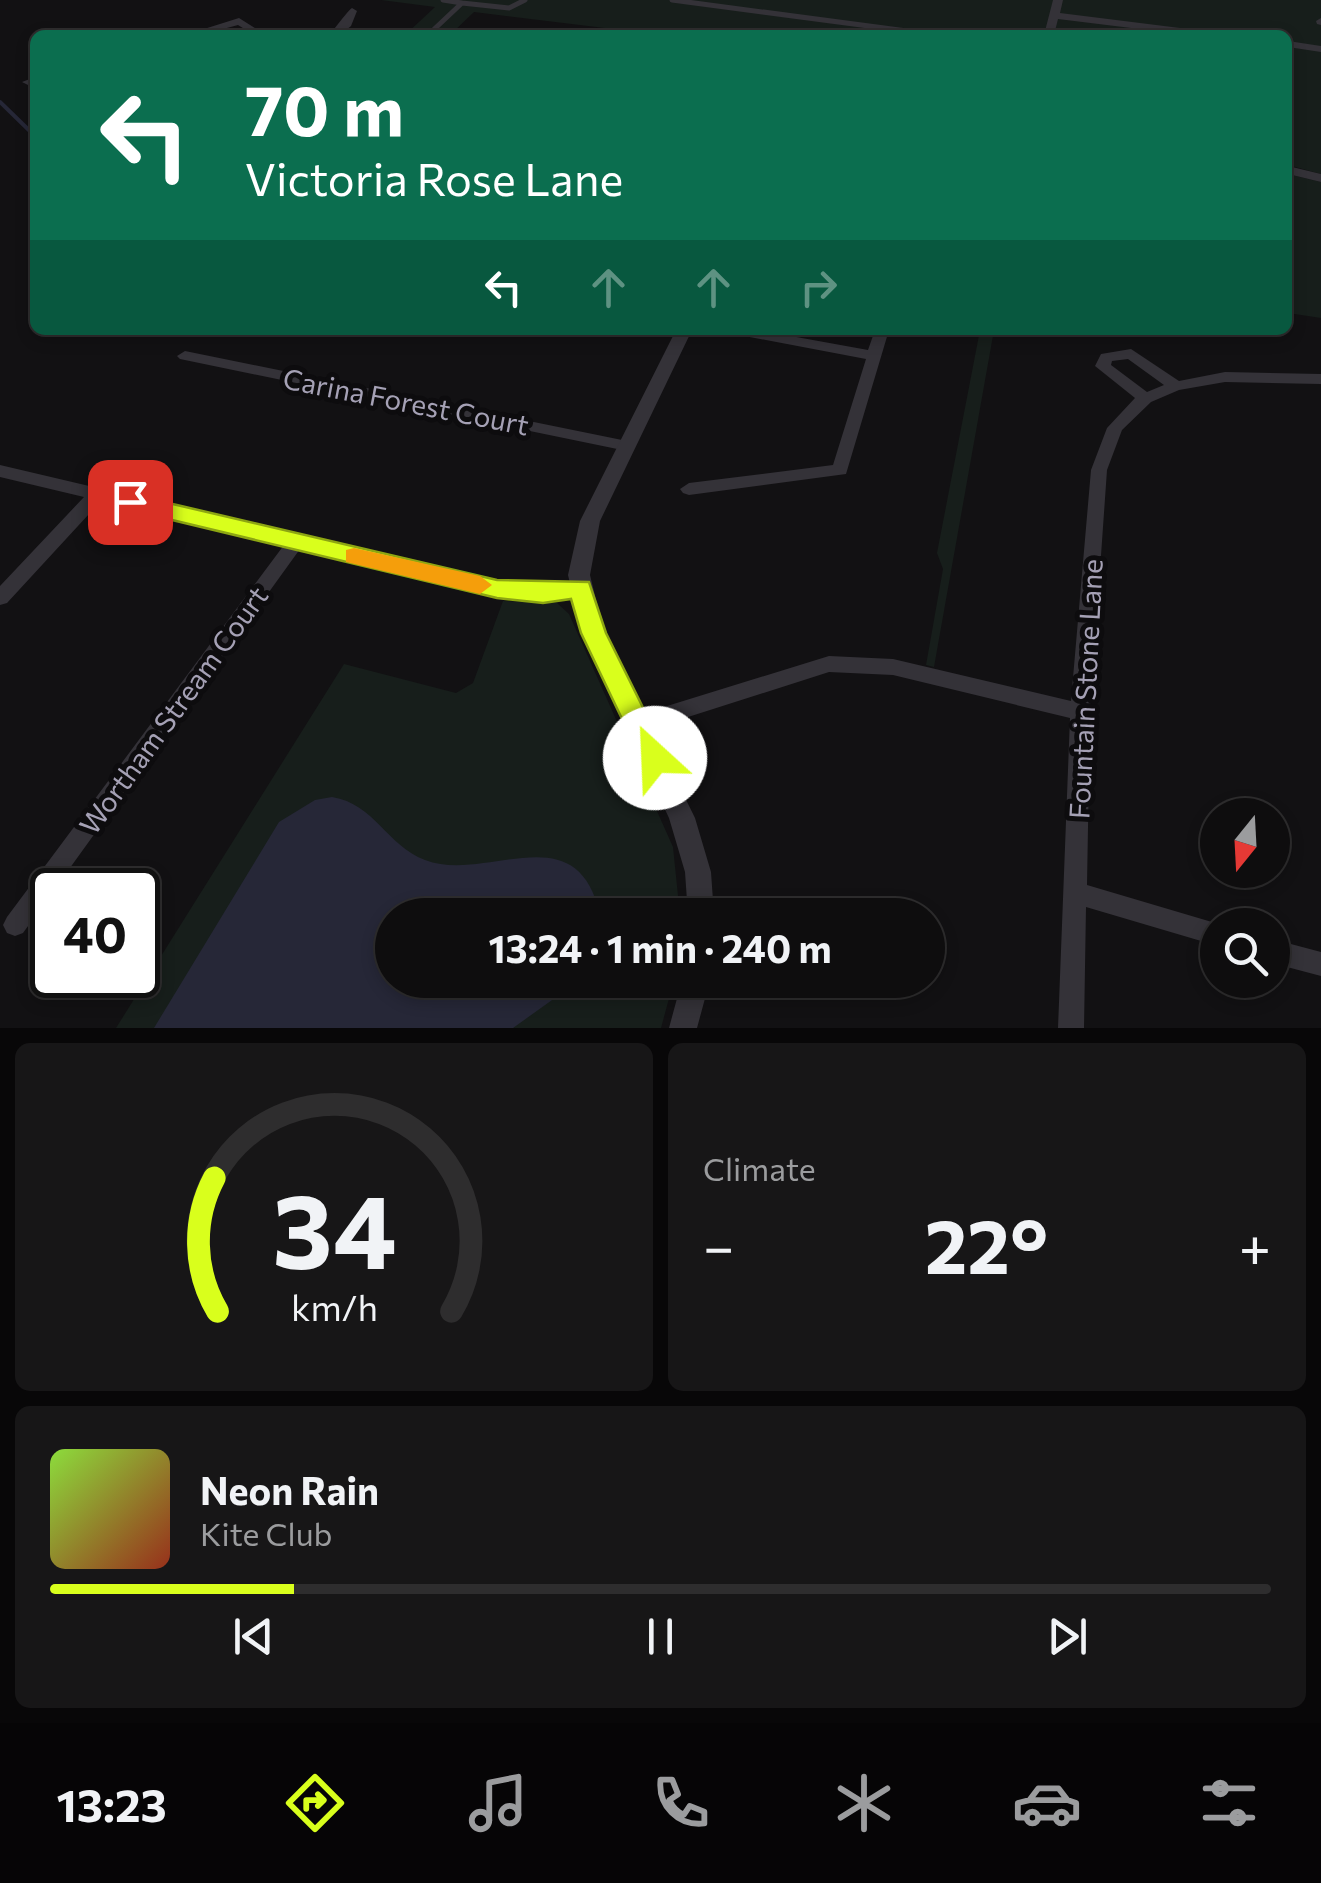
<!DOCTYPE html>
<html lang="en">
<head>
<meta charset="utf-8">
<style>
	body { margin:0; font-family:Commissioner,sans-serif; background:#171617; color:#f1f3f6; height:100vh; display:flex; flex-direction:column; font-size:38px; white-space:nowrap }
	* { box-sizing:border-box; margin:0 }
	p { font-size:32px; color:#9b9c9e }
	.icon { flex:none; width:55px; height:55px; fill:none; stroke:currentColor; stroke-width:2; stroke-linecap:round; stroke-linejoin:round }
	.map { position:relative; height:1028px; overflow:hidden }
	.sheet { display:flex; flex-direction:column; gap:15px; padding:15px; background:#080708; flex:1 }
	.sheet>* { flex:none }
	.guide { position:absolute; left:30px; top:30px; width:1262px; height:305px; border-radius:15px; box-shadow:0 5px 15px #0003,0 0 0 2px #2e2d2e; background:#0b6e4f; color:#fff; overflow:hidden }
	.needle { width:65px; rotate:198deg }
	.tools { position:absolute; left:1200px; top:798px; display:grid; gap:20px }
	.tools a { display:grid; place-items:center; width:90px; height:90px; border-radius:50%; background:#0e0d0e; box-shadow:0 5px 15px #0003,0 0 0 2px #2e2d2e; font-size:50px }
	.speed { position:absolute; left:30px; top:868px; display:flex; gap:20px; font-size:50px; font-weight:700; text-align:center }
	.speed>* { display:grid; place-content:center; width:130px; height:130px; border-radius:50%; background:#0e0d0e; box-shadow:0 5px 15px #0003,0 0 0 2px #2e2d2e; line-height:1 }
	.speed .limit { border:5px solid #111; border-radius:15px; background:#fff; color:#111 }
	.pin { position:absolute; display:grid; place-items:center; width:85px; height:85px; color:#fff; margin:-42px; border-radius:20px; box-shadow:0 5px 15px #0006 }
	.me { position:absolute; width:110px; margin:-55px; rotate:335deg; stroke-linejoin:round; filter:drop-shadow(0 0 8px #0008) }
	.turn { display:flex; align-items:center; gap:35px; height:210px; padding:0 50px; font-size:45px }
	.turn .icon { width:130px; height:130px; stroke-width:2.5 }
	.turn b { display:block; font-size:70px; line-height:85px }
	.lanes { display:flex; align-items:center; height:95px; padding:0 50px; background:#0003; justify-content:center; gap:50px; direction:ltr }
	.lanes .off { opacity:.35 }
	.big { font-size:75px; font-weight:700; line-height:1.1 }
	.sheet .card { flex:1; display:flex; flex-direction:column; justify-content:center; gap:15px; min-width:0; padding:0 35px; border-radius:15px; background:#171617 }
	.sheet .dial { align-items:center; gap:0 }
	.dial svg { height:260px; overflow:visible; fill:none; stroke:#2e2d2e; stroke-width:7; stroke-linecap:round; text-anchor:middle }
	.dial text { fill:#f1f3f6; stroke:none }
	.song { display:flex; align-items:center; gap:30px }
	.cover { width:120px; height:120px; border-radius:15px; background:linear-gradient(135deg,hsl(90 70% 55%),hsl(10 70% 35%)) }
	.played { height:10px; border-radius:5px; background:linear-gradient(90deg,#d9ff1c 20%,#2e2d2e 20%) }
	.keys { display:flex; justify-content:space-around; direction:ltr }
	.heat { display:flex; justify-content:space-between; align-items:center; font-size:55px; direction:ltr }
	.sheet .tiles { flex:1; display:grid; gap:15px; grid-template-columns:1fr 1fr }
	.card:last-child { grid-column:span 2 }
	.trip { position:absolute; left:375px; top:898px; width:570px; height:100px; border-radius:50px; background:#0e0d0e; box-shadow:0 5px 15px #0003,0 0 0 2px #2e2d2e; font-weight:700; line-height:100px; text-align:center }
	.tabs { display:flex; height:160px; justify-content:space-around; align-items:center; background:#060506; color:#9b9c9e }
	.tabs .icon { width:70px; height:70px }
	.tabs .on { color:#d9ff1c }
	.tabs b { font-size:45px; color:#f1f3f6 }
	.map>svg:first-child { display:block }
	.green { fill:#171e1b }
	.water { fill:#262737 }
	.lines { fill:none; stroke-linecap:round; stroke-linejoin:round }
	.stream { stroke:#262737; stroke-width:4 }
	.service { stroke:#343238; stroke-width:5 }
	.minor { fill:#343238; fill-rule:evenodd }
	.tertiary { fill:#343238; fill-rule:evenodd }
	.route { fill:#d9ff1c; stroke:#8da612; stroke-width:2.5 }
	.slow { fill:#f59e0b }
	.labels { text-anchor:middle; dominant-baseline:central; stroke-width:10; stroke-linejoin:round; paint-order:stroke }
	.street-label { font-size:28px; fill:#a5a1b5; stroke:#0d0c0e }
</style>
</head>
<body>
<div class="map">
<svg width="1321" height="1028" viewBox="0 0 1321 1028">
	<rect width="100%" height="100%" fill="#121113"/>
	<!-- green -->
	<path class="green" d="M381 0H1321V174L1288 165V35H662L474 12 450 35H405L435 7Z
		M1288 174 1321 182V318L1288 313Z
		M980 330H994L934 667 926 665 943 569 937 553Z
		M503 601 557 603 569 614 673 847 680 915H392V980H674L661 1028H116L344 664 456 693 473 683Z"/>
	<!-- water -->
	<path class="water" d="M332 797C375 804 386 845 425 860 487 884 577 811 600 915H392V980H580L513 1028H154L279 822 315 800Z"/>
	<g class="lines">
		<!-- stream -->
		<path class="stream" d="M0 102 35 136"/>
		<!-- service -->
		<path class="service" d="M443 0 462 3
			M672 0 937 35
			M428 35 462 3 509 8 525 0"/>
		<!-- minor -->
		<path class="minor" d="M1053 0H1063L1060 13 1212 32 1217 35H1188L1058 19 1054 35H1044Z
			M352 8 357 11 351 26 340 35H329C334 30 349 9 352 8Z
			M239 18 266 35H254L238 25 201 35H185Z
			M1321 18V25L1317 24 1316 21Z
			M66 28 76 35H65L61 31Z
			M1288 41 1321 46V52L1288 47Z
			M35 77V83L28 85 22 82Z
			M727 330H758L868 350 875 330H889L846 474 689 495 683 493 680 489 689 483 833 465 866 359 734 334Z
			M1131 349 1179 381 1225 372 1321 374V384L1225 382 1179 390 1151 402 1122 430 1107 470 1090 712 1087 885 1222 925H1218V946L1086 907 1084 1028H1058L1070 718 893 675 829 672 638 733 631 730 628 724 631 718 638 715 829 656 893 659 1071 701 1091 470 1107 428 1135 398 1095 366 1101 354ZM1128 359 1164 385 1147 392 1111 365 1112 361Z
			M185 351 627 441 635 446 627 451 180 359 177 356Z
			M0 465 497 582 543 586 580 581 587 583 589 588 587 593C531 609 474 591 420 578 380 568 340 558 300 549L23 933 15 936 7 933 3 925 7 917 284 545 101 501 7 603 0 605V586L84 497 0 477Z
			M1272 939 1321 952V976L1272 963Z"/>
		<!-- tertiary -->
		<path class="tertiary" d="M1288 166 1321 174V182L1288 174Z
			M676 330H692L600 521 590 575 604 633 695 818 711 872 714 915H688L685 872 669 818 582 633 568 575 580 521Z
			M682 980H710L697 1028H669Z"/>
	</g>
	<!-- route -->
	<path class="route" d="M130 494 497 580 589 582 606 633 668 758 664 767H645L581 633 571 599 543 603 497 598 122 508V496Z"/>
	<!-- slow -->
	<path class="slow" d="M354 548 480 576 492 585 480 594 346 562V550Z"/>
	<g class="labels">
		<!-- street labels -->
		<g class="street-label">
			<text transform="translate(406 401) rotate(11)">Carina Forest Court</text>
			<text transform="translate(1085 689) rotate(-87)">Fountain Stone Lane</text>
			<text transform="translate(173 710) rotate(-54)">Wortham Stream Court</text>
		</g>
	</g>
</svg>
<div class="tools">
<a><svg class="needle" viewBox="-14 -14 28 28"><path d="M0-13l5 13h-10z" fill="#e53935"/><path d="M0 13l5-13h-10z" fill="#9b9c9e"/></svg></a>
<a><svg class="icon" aria-label="search" viewBox="0 0 24 24"><circle cx="10" cy="10" r="6"/><path d="M15 15l6 6"/></svg></a>
</div>
<div class="speed"><div class="limit">40</div></div>
<div class="pin" style="left:130px;top:502px;background:#d93025"><svg class="icon" aria-label="arrive" viewBox="0 0 24 24"><path d="M6 21V4h12l-3 4 3 4H6"/></svg></div>
<svg class="me" style="left:655px;top:758px" viewBox="-20 -20 40 40"><circle r="19" fill="#fff"/><path d="M0-13L10 11 0 6-10 11z" fill="#d9ff1c"/></svg>
<div class="trip">13:24 · 1 min · 240 m</div>
<div class="guide">
<div class="turn"><svg class="icon" aria-label="left" viewBox="0 0 24 24"><path d="M17 20v-9H6M10 6l-5 5 5 5"/></svg><div><b>70 m</b>Victoria Rose Lane</div></div>
<div class="lanes"><svg class="icon" aria-label="left" viewBox="0 0 24 24"><path d="M17 20v-9H6M10 6l-5 5 5 5"/></svg><svg class="icon off" aria-label="ahead" viewBox="0 0 24 24"><path d="M12 20V5M6 11l6-6 6 6"/></svg><svg class="icon off" aria-label="ahead" viewBox="0 0 24 24"><path d="M12 20V5M6 11l6-6 6 6"/></svg><svg class="icon off" aria-label="right" viewBox="0 0 24 24"><path d="M7 20v-9h11M14 6l5 5-5 5"/></svg></div>
</div>
</div>
<section class="sheet">
<div class="tiles">
<div class="card dial"><svg viewBox="0 0 100 80">
<path d="M14 69A42 42 0 1 1 86 69"/>
<path d="M14 69A42 42 0 0 1 13 28" stroke="#d9ff1c"/>
<text x="50" y="56" font-size="32" font-weight="700">34</text>
<text x="50" y="72" font-size="11">km/h</text>
</svg></div>
<div class="card"><p>Climate</p>
<div class="heat"><a>−</a><b class="big">22°</b><a>+</a></div>
</div>
<div class="card">
<div class="song"><i class="cover"></i><div><b>Neon Rain</b><p>Kite Club</p></div></div>
<div class="played"></div>
<div class="keys"><svg class="icon" aria-label="previous" viewBox="0 0 24 24"><path d="M18 5L8 12l10 7zM5 5v14"/></svg><svg class="icon" aria-label="pause" viewBox="0 0 24 24"><path d="M8 5v14M16 5v14"/></svg><svg class="icon" aria-label="next" viewBox="0 0 24 24"><path d="M6 5l10 7-10 7zM19 5v14"/></svg></div>
</div>
</div>
</section>
<nav class="tabs">
<b>13:23</b>
<svg class="icon on" aria-label="directions" viewBox="0 0 24 24"><path d="M12 3l9 9-9 9-9-9zM9 14v-3h6M13 9l2 2-2 2"/></svg>
<svg class="icon" aria-label="music" viewBox="0 0 24 24"><path d="M9 18V5l10-2v13"/><circle cx="6" cy="18" r="3"/><circle cx="16" cy="16" r="3"/></svg>
<svg class="icon" aria-label="phone" viewBox="0 0 24 24"><path d="M5 4h4l2 5-3 2q2 4 5 5l2-3 5 2v4C11 20 4 13 5 4z"/></svg>
<svg class="icon" aria-label="climate" viewBox="0 0 24 24"><path d="M12 3v18M4 7l16 10M4 17L20 7"/></svg>
<svg class="icon" aria-label="car" viewBox="0 0 24 24"><path d="M5 17H2v-5l4-1 3-4h7l3 4 3 1v5h-3M9 17h6M6 11h13"/><circle cx="7" cy="17" r="2"/><circle cx="17" cy="17" r="2"/></svg>
<svg class="icon" aria-label="filters" viewBox="0 0 24 24"><path d="M4 7h16M4 17h16"/><circle cx="9" cy="7" r="2"/><circle cx="15" cy="17" r="2"/></svg>
</nav>
</body>
</html>
